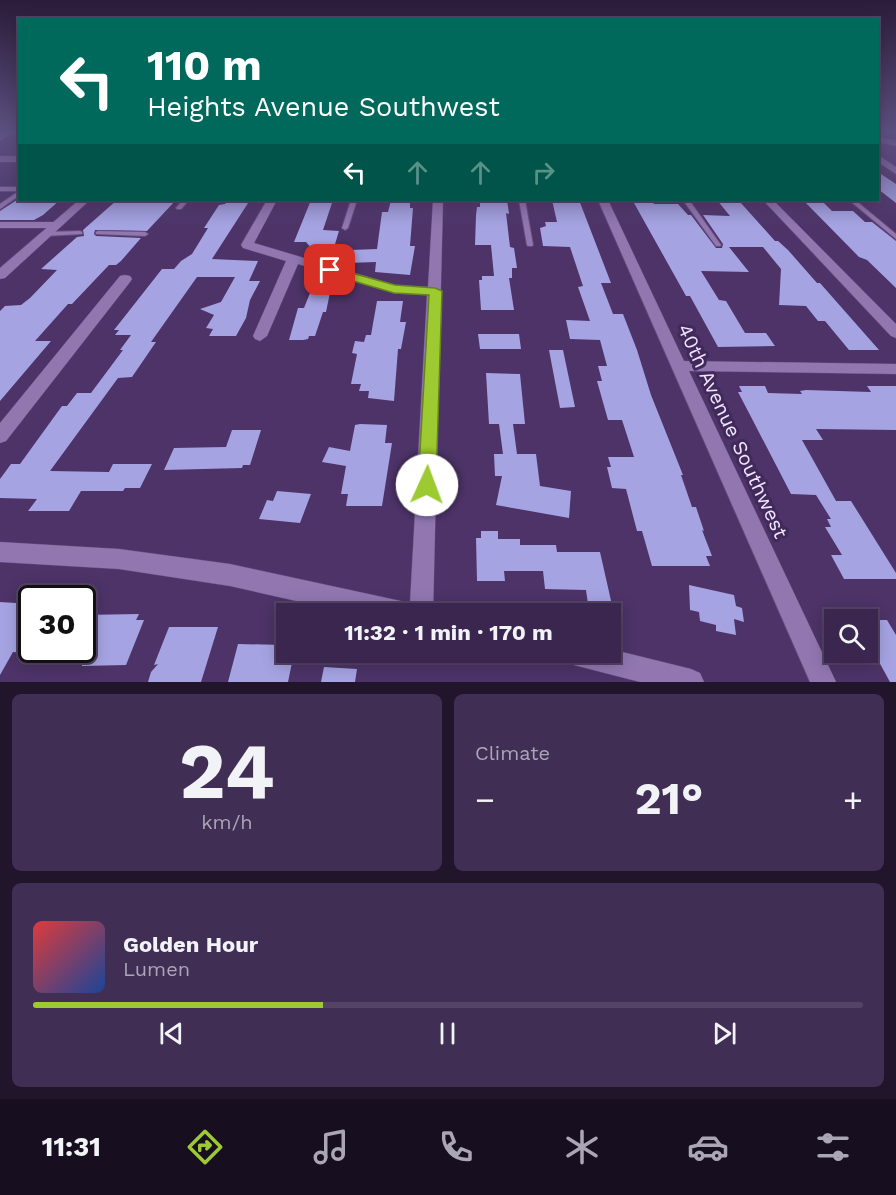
<!DOCTYPE html>
<html lang="en">
<head>
<meta charset="utf-8">
<style>
	body { margin:0; font-family:"Work Sans",sans-serif; background:#412e55; color:#f1f3f6; height:100vh; display:flex; flex-direction:column; font-size:22px; white-space:nowrap }
	* { box-sizing:border-box; margin:0 }
	p { font-size:20px; color:#aba5b6 }
	.icon { flex:none; width:33px; height:33px; fill:none; stroke:currentColor; stroke-width:2; stroke-linecap:round; stroke-linejoin:round }
	.map { position:relative; height:682px; overflow:hidden }
	.drawer { display:flex; flex-direction:column; gap:12px; padding:12px; background:#20152b; flex:1 }
	.drawer>* { flex:none }
	.banner { position:absolute; left:18px; top:18px; width:861px; height:183px; border-radius:0px; box-shadow:0 3px 15px #0003,0 0 0 2px #544366; background:#00695c; color:#fff; overflow:hidden }
	.controls { position:absolute; left:824px; top:609px; display:grid; gap:12px }
	.controls a { display:grid; place-items:center; width:54px; height:54px; border-radius:0px; background:#3a264e; box-shadow:0 3px 15px #0003,0 0 0 2px #544366; font-size:30px }
	.speed { position:absolute; left:18px; top:585px; display:flex; gap:12px; font-size:30px; font-weight:700; text-align:center }
	.speed>* { display:grid; place-content:center; width:78px; height:78px; border-radius:50%; background:#3a264e; box-shadow:0 3px 15px #0003,0 0 0 2px #544366; line-height:1 }
	.speed .limit { border:3px solid #111; border-radius:9px; background:#fff; color:#111 }
	.pin { position:absolute; display:grid; place-items:center; width:51px; height:51px; color:#fff; margin:-26px; border-radius:12px; box-shadow:0 3px 9px #0006 }
	.me { position:absolute; width:66px; margin:-33px; rotate:2deg; stroke-linejoin:round; filter:drop-shadow(0 0 4px #0008) }
	.turn { display:flex; align-items:center; gap:21px; height:126px; padding:0 30px; font-size:27px }
	.turn .icon { width:78px; height:78px; stroke-width:2.5 }
	.turn b { display:block; font-size:42px; line-height:51px }
	.lanes { display:flex; align-items:center; height:57px; padding:0 30px; background:#0003; justify-content:center; gap:30px; direction:ltr }
	.lanes .off { opacity:.35 }
	.big { font-size:45px; font-weight:700; line-height:1.1 }
	.drawer .tile { flex:1; display:flex; flex-direction:column; justify-content:center; gap:9px; min-width:0; padding:0 21px; border-radius:9px; background:#412e55 }
	.drawer .dial { align-items:center; gap:0 }
	.dial b { font-size:78px; line-height:1 }
	.song { display:flex; align-items:center; gap:18px }
	.cover { width:72px; height:72px; border-radius:9px; background:linear-gradient(135deg,hsl(0 70% 55%),hsl(220 70% 35%)) }
	.played { height:6px; border-radius:3px; background:linear-gradient(90deg,#9dca30 35%,#544366 35%) }
	.keys { display:flex; justify-content:space-around; direction:ltr }
	.heat { display:flex; justify-content:space-between; align-items:center; font-size:33px; direction:ltr }
	.drawer .tiles { flex:1; display:grid; gap:12px; grid-template-columns:1fr 1fr }
	.tile:last-child { grid-column:span 2 }
	.trip { position:absolute; left:276px; top:603px; width:345px; height:60px; border-radius:0px; background:#3a264e; box-shadow:0 3px 15px #0003,0 0 0 2px #544366; font-weight:700; line-height:60px; text-align:center }
	.menu { display:flex; height:96px; justify-content:space-around; align-items:center; background:#170f1f; color:#aba5b6 }
	.menu .icon { width:42px; height:42px }
	.menu .active { color:#9dca30 }
	.menu b { font-size:27px; color:#f1f3f6 }
	.map>svg:first-child { display:block }
	.building { fill:#a5a3e2 }
	.lines { fill:none; stroke-linecap:round; stroke-linejoin:round }
	.lane-casing { stroke:#644e7a; stroke-width:2 }
	.street-casing { stroke:#644e7a; stroke-width:1 }
	.secondary-casing { stroke:#644e7a; stroke-width:1 }
	.lane { fill:#9176b0; fill-rule:evenodd }
	.street { fill:#9176b0; fill-rule:evenodd }
	.secondary { fill:#9176b0; fill-rule:evenodd }
	.route { fill:#9dca30; stroke:#66831f; stroke-width:1.5 }
	.labels { text-anchor:middle; dominant-baseline:central; stroke-width:6; stroke-linejoin:round; paint-order:stroke }
	.near-street-label { font-size:20px; fill:#f0e5ff; stroke:#42295c }
</style>
</head>
<body>
<div class="map">
<svg width="896" height="682" viewBox="0 0 896 682">
	<rect width="100%" height="100%" fill="#4d3368"/>
	<!-- building -->
	<path class="building" d="M878 172 896 184V203L878 189Z
		M20 198V200H60L43 215 34 220H0V211Z
		M117 200H176L147 231 95 230 94 234 96 236 141 238 121 261 116 265H109L72 304H68L35 341H51L0 401V311L5 306 21 305 30 298 57 270 41 269 77 237 84 236 83 230Z
		M229 200H250L212 259 258 261 249 281H260L250 300 246 318 236 336H209L213 329 206 328 214 315 200 309 221 302 235 277H197L151 342H156L132 377 118 378 50 471 109 472 113 464H152L140 488H125L123 491H81L69 511H28L37 499 0 498V479L11 464H20L62 406H67L77 393H91L123 350H120L131 335H115L119 330H114L162 269H174L181 261 192 254 208 228H204L219 205 225 204Z
		M311 200H333L323 230 339 231 332 254H316L306 242H294Z
		M391 200H410V208H413L410 246H415L410 275 375 272 376 262 348 263 351 250 377 249 382 212H388Z
		M480 200H507L509 214 506 213 510 247 514 248 517 268H512V278H509L514 310H481L479 280H482V276H494L491 245H475L476 215 477 207H480Z
		M552 200H579L611 283H601L613 314H623L637 350 651 395 683 475H681L692 507H696L704 531 702 530 712 556H706L710 566H652L642 531H637L626 489 612 488 607 467H611L608 457H634L622 420H608L597 381H602L598 366H607L600 340 570 339 566 320 590 321 578 287 583 286 570 247 543 246 540 228 546 226 545 222H557Z
		M637 200H651L654 204H678L688 215H691L716 248H722L723 244 703 215 730 216 717 200H735L740 202 775 241H778L788 250 817 283H820L879 350H849L825 321H818L806 306 779 305 781 269 763 247H729L749 272 701 271 719 300 726 301 745 333H766L775 346 718 347 690 296H686L634 203H639Z
		M803 200H821L832 211H853L865 222H872L896 241V288L867 260 859 257Z
		M314 283H332L326 312H323L315 336H309L308 339 303 340H289L298 308H304Z
		M377 301H403L400 322H406L401 349H398L394 401 368 398 369 391H359L361 384H351L357 354 352 353 355 341 364 342 366 335H371Z
		M478 334H519L521 349H480Z
		M549 350H563L575 407 560 408Z
		M486 373 520 374 525 424H513L517 454H536L540 486 571 491 569 518 496 505 502 476H495L494 454H503L499 424H489Z
		M739 386H765L768 393 802 394 800 391 806 390 871 392 867 386H896V430L816 429 823 440H802L836 501H851L896 573V579H844L831 555H842L825 527H831L827 519H831L816 495 791 494 749 413 738 392H742Z
		M360 424 387 425 385 443H392L382 506H346L348 494H341L346 466 322 462 329 447 350 451 355 425Z
		M232 430H261L250 465H243L242 468 164 470 174 448 226 447Z
		M277 491 311 494 300 523 259 519 267 500 273 501Z
		M481 531H498V539H520V545H556L557 552H600L612 605 588 604 586 590 545 589 543 571H504L505 581H477L476 538H481Z
		M689 585 734 595 736 606 742 608 744 622 734 619 736 635 716 631V625L700 621 699 612 690 610Z
		M0 602 32 604V653L13 652 0 675Z
		M139 614 136 620H144L126 665 82 666V615Z
		M867 620H887L896 635V682H890L867 640Z
		M169 627H218L201 682H148L151 672 158 664 154 665Z
		M238 644 284 645 282 653H294L288 682H228Z
		M324 667 357 669 355 682H321Z"/>
	<g class="lines">
		<defs>
			<path id="lane" d="M0 187H20V195L0 209V204L19 191H0Z
				M183 200H189L181 209H177L176 208Z
				M351 200H357L348 228 345 230 342 228Z
				M519 200H525L533 245 532 246H528L527 245Z
				M683 200H689L721 245 720 246H716Z
				M849 200H855L896 234V239Z
				M80 231 82 232V234L45 236 42 234 45 232Z
				M98 231 145 232 148 234 145 236 96 234V232Z"/>
			<path id="street" d="M5 132H14L0 141V134Z
				M878 137 896 140V146L878 142Z
				M878 155 896 167V174L878 162Z
				M0 156H20V162H0Z
				M267 200H277L254 243 395 285 428 287 433 200H443L433 614H354L230 586 119 569 0 562V542L119 549 230 564 410 603 427 295 394 293 298 264 267 336 260 341 255 339 253 336 286 261 243 248 241 245Z
				M598 200H608L684 361 896 364V374L689 371 836 682H810Z
				M763 200H773L896 324V338L891 336Z
				M0 222H55L61 225 55 228H0Z
				M125 275 130 276 132 279 130 282 6 441 0 443V423L120 276Z
				M610 649 691 669 700 673 704 682H640L570 664 561 661 558 652H610Z"/>
			<path id="secondary" d="M79 200H90L5 278 0 279V268Z"/>
		</defs>
		<!-- lane casing -->
		<use href="#lane" class="lane-casing"/>
		<!-- street casing -->
		<use href="#street" class="street-casing"/>
		<!-- secondary casing -->
		<use href="#secondary" class="secondary-casing"/>
		<!-- lane -->
		<use href="#lane" class="lane"/>
		<!-- street -->
		<use href="#street" class="street"/>
		<!-- secondary -->
		<use href="#secondary" class="secondary"/>
	</g>
	<!-- sky -->
	<linearGradient id="sky" x2="0" y2="1"><stop stop-color="#2a1c39"/><stop offset="0.58" stop-color="#5c5080"/><stop offset="1" stop-color="#5c5080" stop-opacity="0"/></linearGradient>
	<rect width="896" height="227" fill="url(#sky)"/>
	<!-- route -->
	<path class="route" d="M330 267 395 285 435 288 442 291 436 485 433 490 427 492 421 490 418 485 429 295 394 293 326 273 324 270Z"/>
	<g class="labels">
		<!-- near-street labels -->
		<g class="near-street-label">
			<text transform="translate(733 431) rotate(65)">40th Avenue Southwest</text>
		</g>
	</g>
</svg>
<div class="controls">
<a><svg class="icon" aria-label="search" viewBox="0 0 24 24"><circle cx="10" cy="10" r="6"/><path d="M15 15l6 6"/></svg></a>
</div>
<div class="speed"><div class="limit">30</div></div>
<div class="pin" style="left:330px;top:270px;background:#d93025"><svg class="icon" aria-label="arrive" viewBox="0 0 24 24"><path d="M6 21V4h12l-3 4 3 4H6"/></svg></div>
<svg class="me" style="left:427px;top:485px" viewBox="-20 -20 40 40"><circle r="19" fill="#fff"/><path d="M0-13L10 11 0 6-10 11z" fill="#9dca30"/></svg>
<div class="trip">11:32 · 1 min · 170 m</div>
<div class="banner">
<div class="turn"><svg class="icon" aria-label="left" viewBox="0 0 24 24"><path d="M17 20v-9H6M10 6l-5 5 5 5"/></svg><div><b>110 m</b>Heights Avenue Southwest</div></div>
<div class="lanes"><svg class="icon" aria-label="left" viewBox="0 0 24 24"><path d="M17 20v-9H6M10 6l-5 5 5 5"/></svg><svg class="icon off" aria-label="ahead" viewBox="0 0 24 24"><path d="M12 20V5M6 11l6-6 6 6"/></svg><svg class="icon off" aria-label="ahead" viewBox="0 0 24 24"><path d="M12 20V5M6 11l6-6 6 6"/></svg><svg class="icon off" aria-label="right" viewBox="0 0 24 24"><path d="M7 20v-9h11M14 6l5 5-5 5"/></svg></div>
</div>
</div>
<section class="drawer">
<div class="tiles">
<div class="tile dial"><b>24</b><p>km/h</p></div>
<div class="tile"><p>Climate</p>
<div class="heat"><a>−</a><b class="big">21°</b><a>+</a></div>
</div>
<div class="tile">
<div class="song"><i class="cover"></i><div><b>Golden Hour</b><p>Lumen</p></div></div>
<div class="played"></div>
<div class="keys"><svg class="icon" aria-label="previous" viewBox="0 0 24 24"><path d="M18 5L8 12l10 7zM5 5v14"/></svg><svg class="icon" aria-label="pause" viewBox="0 0 24 24"><path d="M8 5v14M16 5v14"/></svg><svg class="icon" aria-label="next" viewBox="0 0 24 24"><path d="M6 5l10 7-10 7zM19 5v14"/></svg></div>
</div>
</div>
</section>
<nav class="menu">
<b>11:31</b>
<svg class="icon active" aria-label="directions" viewBox="0 0 24 24"><path d="M12 3l9 9-9 9-9-9zM9 14v-3h6M13 9l2 2-2 2"/></svg>
<svg class="icon" aria-label="music" viewBox="0 0 24 24"><path d="M9 18V5l10-2v13"/><circle cx="6" cy="18" r="3"/><circle cx="16" cy="16" r="3"/></svg>
<svg class="icon" aria-label="phone" viewBox="0 0 24 24"><path d="M5 4h4l2 5-3 2q2 4 5 5l2-3 5 2v4C11 20 4 13 5 4z"/></svg>
<svg class="icon" aria-label="climate" viewBox="0 0 24 24"><path d="M12 3v18M4 7l16 10M4 17L20 7"/></svg>
<svg class="icon" aria-label="car" viewBox="0 0 24 24"><path d="M5 17H2v-5l4-1 3-4h7l3 4 3 1v5h-3M9 17h6M6 11h13"/><circle cx="7" cy="17" r="2"/><circle cx="17" cy="17" r="2"/></svg>
<svg class="icon" aria-label="filters" viewBox="0 0 24 24"><path d="M4 7h16M4 17h16"/><circle cx="9" cy="7" r="2"/><circle cx="15" cy="17" r="2"/></svg>
</nav>
</body>
</html>
